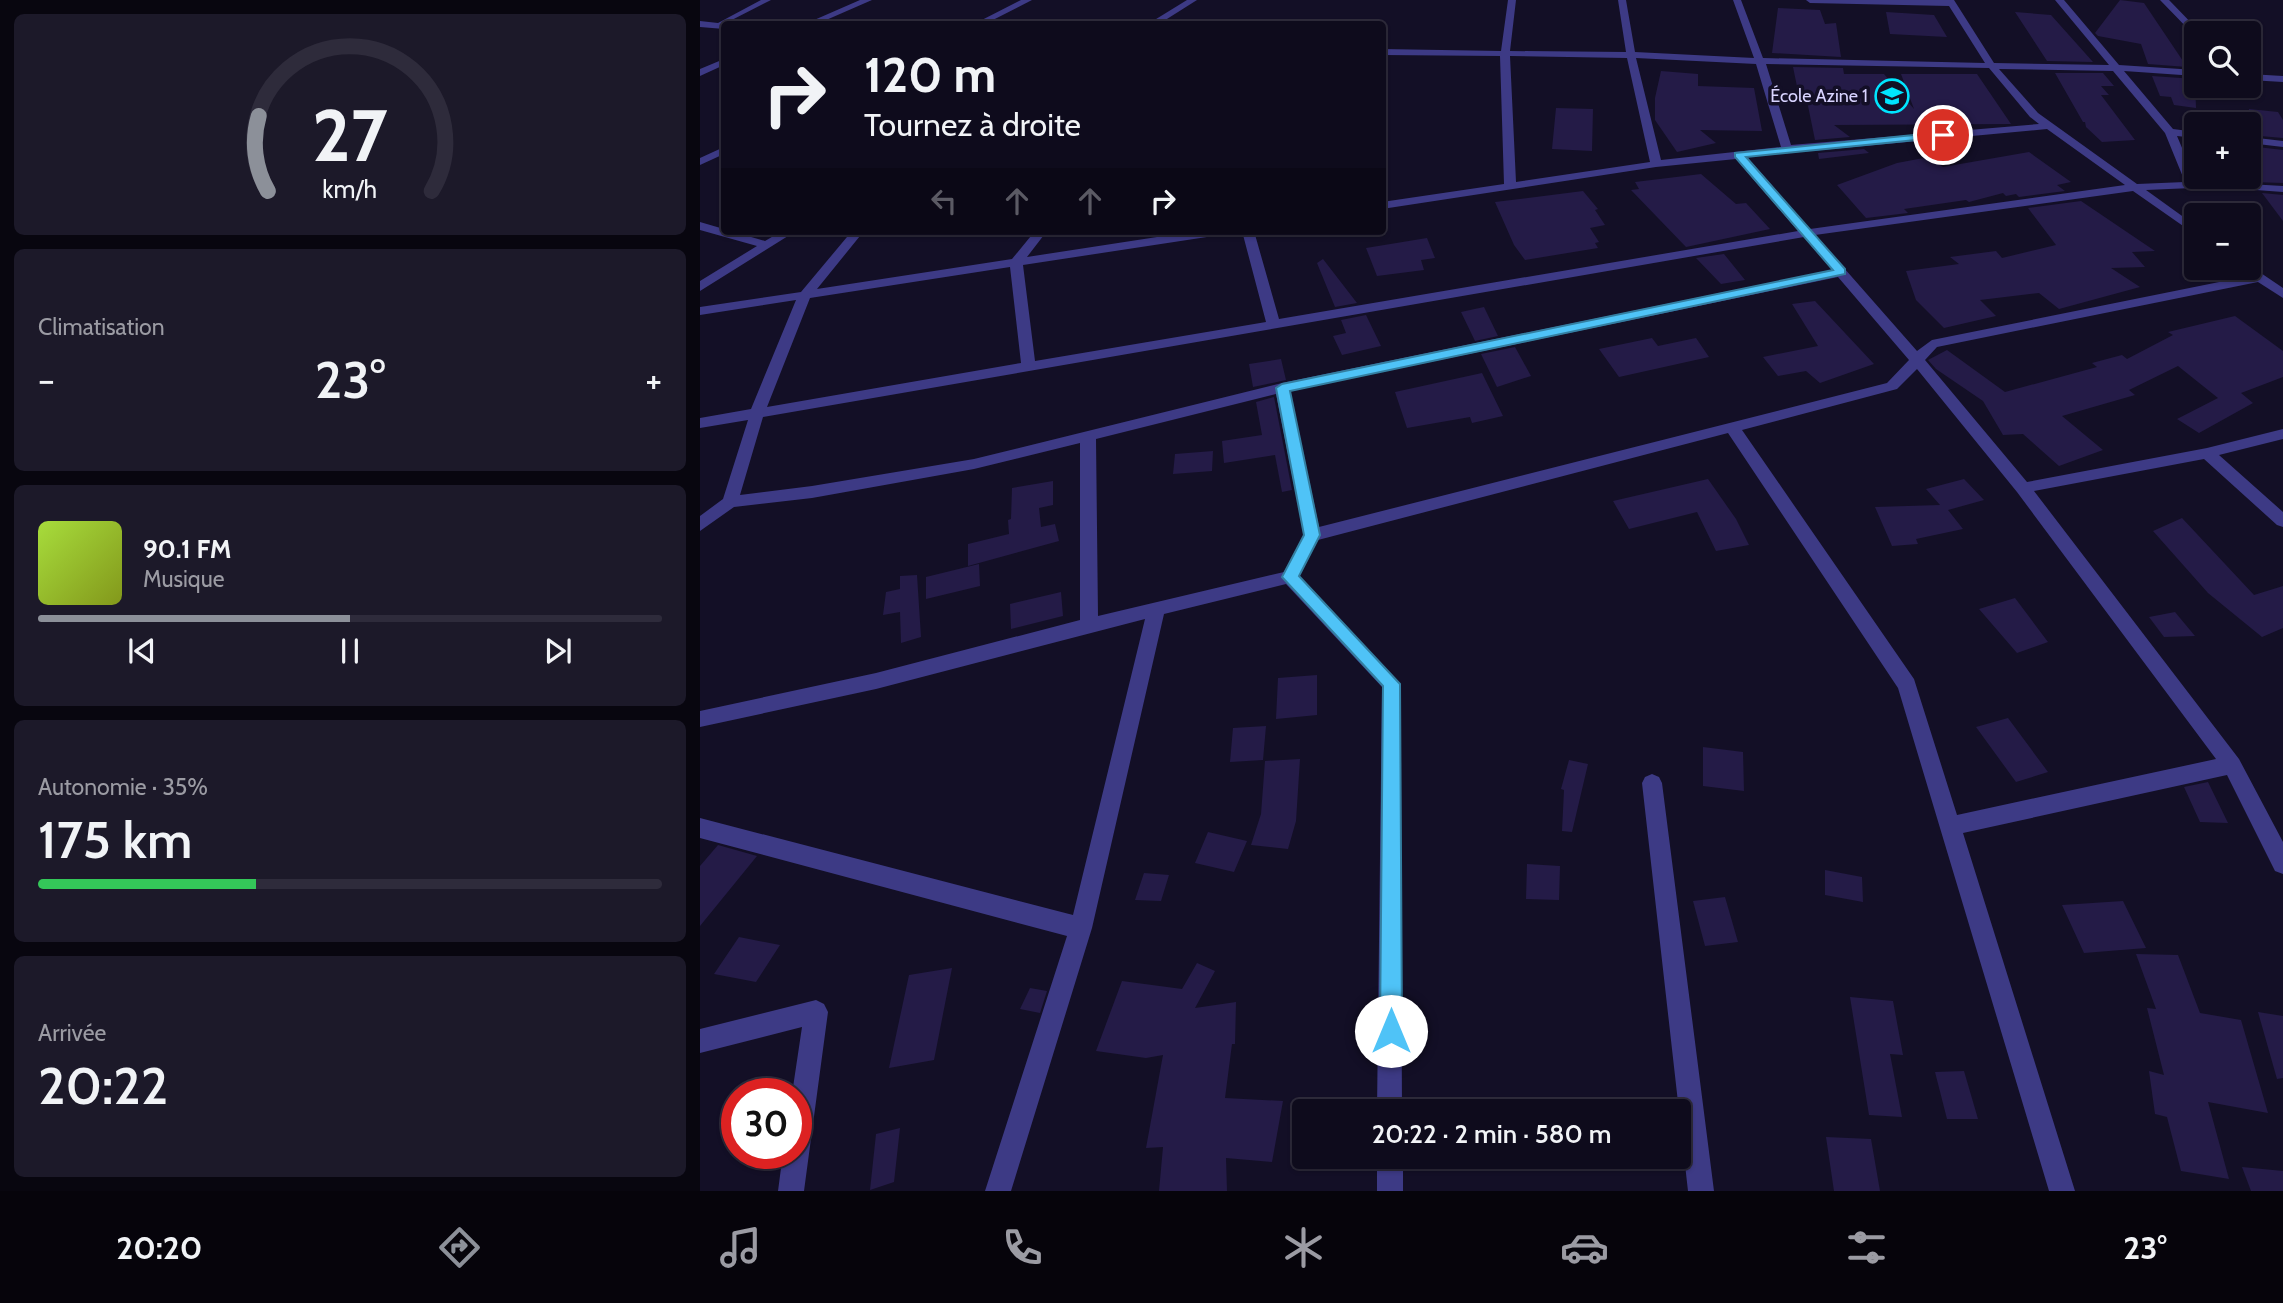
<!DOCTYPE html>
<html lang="fr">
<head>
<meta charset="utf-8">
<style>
	body { margin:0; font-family:Cabin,sans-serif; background:#1c1929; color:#f1f3f6; height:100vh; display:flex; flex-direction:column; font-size:26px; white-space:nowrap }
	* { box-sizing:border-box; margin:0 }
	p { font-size:23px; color:#9b9ba3 }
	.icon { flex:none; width:38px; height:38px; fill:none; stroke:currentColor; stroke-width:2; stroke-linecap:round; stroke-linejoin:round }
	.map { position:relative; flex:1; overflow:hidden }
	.drawer { display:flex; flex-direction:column; gap:14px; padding:14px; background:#08060f; width:700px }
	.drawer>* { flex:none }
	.hud { position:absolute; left:21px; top:21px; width:665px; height:214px; border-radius:7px; box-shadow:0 2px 5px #0004,0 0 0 2px #2e2b3b; background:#0e0b1c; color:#f1f3f6; overflow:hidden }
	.fabs { position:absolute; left:1484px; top:21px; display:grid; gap:14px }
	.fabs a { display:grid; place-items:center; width:77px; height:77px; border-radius:7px; background:#0e0b1c; box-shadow:0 2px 5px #0004,0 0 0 2px #2e2b3b; font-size:35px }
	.speed { position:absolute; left:21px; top:1078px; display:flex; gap:14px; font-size:35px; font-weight:700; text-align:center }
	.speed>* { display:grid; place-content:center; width:91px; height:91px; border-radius:50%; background:#0e0b1c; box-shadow:0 2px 5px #0004,0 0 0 2px #2e2b3b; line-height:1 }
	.speed .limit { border:10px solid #d22; background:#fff; color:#111 }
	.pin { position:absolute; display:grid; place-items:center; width:60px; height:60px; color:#fff; margin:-30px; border:4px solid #fff; border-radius:50%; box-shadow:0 2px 7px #0007 }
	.me { position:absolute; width:77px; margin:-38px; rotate:0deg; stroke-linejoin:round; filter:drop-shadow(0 0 5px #0008) }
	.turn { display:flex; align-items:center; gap:24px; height:147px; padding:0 28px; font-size:32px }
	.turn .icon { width:91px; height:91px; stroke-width:2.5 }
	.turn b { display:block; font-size:49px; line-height:60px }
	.lanes { display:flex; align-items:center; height:66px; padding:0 28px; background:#0003; justify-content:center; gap:35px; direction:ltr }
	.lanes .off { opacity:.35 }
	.big { font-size:52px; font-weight:600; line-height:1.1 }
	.drawer .widget { flex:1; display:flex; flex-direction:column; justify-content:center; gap:10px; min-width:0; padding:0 24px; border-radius:10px; background:#1c1929 }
	.drawer .dial { align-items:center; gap:0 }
	.dial svg { height:182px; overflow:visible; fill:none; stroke:#2e2b3b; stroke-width:7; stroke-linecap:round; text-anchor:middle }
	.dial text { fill:#f1f3f6; stroke:none }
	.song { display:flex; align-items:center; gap:21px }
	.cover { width:84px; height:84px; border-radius:10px; background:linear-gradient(135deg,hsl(80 70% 55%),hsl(70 70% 35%)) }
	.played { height:7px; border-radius:4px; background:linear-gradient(90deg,#8c9099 50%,#2e2b3b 50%) }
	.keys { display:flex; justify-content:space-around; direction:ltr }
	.heat { display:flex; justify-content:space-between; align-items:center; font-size:38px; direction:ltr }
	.charge { height:10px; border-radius:5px; background:linear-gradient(90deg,#34c759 35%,#2e2b3b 0) }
	.trip { position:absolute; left:592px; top:1099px; width:399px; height:70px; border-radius:7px; background:#0e0b1c; box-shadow:0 2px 5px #0004,0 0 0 2px #2e2b3b; font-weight:600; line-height:70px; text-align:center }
	.tab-bar { display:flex; height:112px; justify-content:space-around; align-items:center; background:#06040b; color:#9b9ba3 }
	.tab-bar .icon { width:49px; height:49px }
	.tab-bar .current { color:#8c9099 }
	.tab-bar b { font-size:32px; color:#f1f3f6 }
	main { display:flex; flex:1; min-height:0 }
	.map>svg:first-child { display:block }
	.building { fill:#241b47 }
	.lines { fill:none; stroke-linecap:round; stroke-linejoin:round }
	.minor { fill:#3d3a85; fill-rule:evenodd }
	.route { fill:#4fc3f7; stroke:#337fa1; stroke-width:2 }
	.labels { text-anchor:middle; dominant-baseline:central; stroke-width:7; stroke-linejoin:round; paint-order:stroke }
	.far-poi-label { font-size:18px; fill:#d9d4ff; stroke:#130f26; text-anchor:end }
</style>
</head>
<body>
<main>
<section class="drawer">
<div class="widget dial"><svg viewBox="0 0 100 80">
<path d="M14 69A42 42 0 1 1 86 69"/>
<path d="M14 69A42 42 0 0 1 10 36" stroke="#8c9099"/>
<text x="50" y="56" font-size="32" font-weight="700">27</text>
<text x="50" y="72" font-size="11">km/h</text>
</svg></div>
<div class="widget"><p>Climatisation</p>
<div class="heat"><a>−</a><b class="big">23°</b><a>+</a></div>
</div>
<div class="widget">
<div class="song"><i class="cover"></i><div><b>90.1 FM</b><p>Musique</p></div></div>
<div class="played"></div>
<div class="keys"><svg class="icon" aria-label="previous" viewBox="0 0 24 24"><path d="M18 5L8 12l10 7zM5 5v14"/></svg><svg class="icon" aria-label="pause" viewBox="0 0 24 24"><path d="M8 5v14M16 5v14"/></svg><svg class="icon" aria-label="next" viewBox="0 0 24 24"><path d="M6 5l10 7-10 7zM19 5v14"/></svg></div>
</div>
<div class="widget"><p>Autonomie · 35%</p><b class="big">175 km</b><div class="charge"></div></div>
<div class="widget"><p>Arrivée</p><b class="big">20:22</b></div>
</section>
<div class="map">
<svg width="1583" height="1191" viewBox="0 0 1583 1191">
	<rect width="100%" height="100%" fill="#130f26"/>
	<!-- building -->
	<path class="building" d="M1420 0 1444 3 1487 67 1448 64 1441 44 1398 36 1395 33Z
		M1078 8 1120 10 1125 24 1136 23 1141 57 1072 53Z
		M1186 12 1234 15 1247 37 1190 34Z
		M1315 12 1351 15 1393 62 1347 61Z
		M1093 67 1143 68 1144 74H1184L1214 109 1201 74H1277L1311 124 1134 125 1150 137 1115 140 1107 101H1100Z
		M961 71 998 74V86L1054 88 1062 131 1000 130 1016 143 977 152 955 120V98Z
		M1355 73H1403L1414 86H1401L1409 95H1401L1435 140 1402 142 1386 127 1385 122H1383Z
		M1452 76 1495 79 1496 108 1474 105 1471 97 1460 96Z
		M856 108 893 109 892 151 852 149Z
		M1549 109 1578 112 1583 120V138L1549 135Z
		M1549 146 1583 150V183L1553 182 1549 175Z
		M1164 149 1169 153 1119 159 1118 153Z
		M1329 152 1371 182 1357 185 1365 191 1319 197 1316 194 1306 196 1303 193 1269 202 1266 200 1204 209 1208 213 1166 218 1137 185 1197 163 1229 157 1243 167Z
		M1001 174 1036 204 1046 203 1070 229 986 247 931 190 939 189 935 182Z
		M883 191 898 209 895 210 905 225 890 228 899 242 895 243 898 248 825 260 814 245 795 202Z
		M1562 193 1583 195V221Z
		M1381 201 1455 251 1432 252 1445 267 1411 268 1440 287 1359 309 1339 293 1280 300 1296 316 1244 328 1216 300 1206 271 1259 264 1250 257 1296 251 1302 258 1356 245 1328 208Z
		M727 238 735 258 721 260 724 270 677 276 666 248Z
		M1024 254 1045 280 1021 284 996 258Z
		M623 259 657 303 635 307 617 263Z
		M1115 301 1174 364 1120 383 1106 371 1078 376 1063 357 1118 346 1092 304Z
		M784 307 798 336 775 341 761 312Z
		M666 315 681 346 642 355 633 336 646 333 641 320Z
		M1535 316 1583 351V377L1541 393 1553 403 1499 433 1477 419 1518 398 1478 366 1429 390 1435 395 1362 416 1403 450 1359 466 1323 434 1303 435 1283 401 1236 369 1228 360 1247 350 1305 392 1397 367 1392 363 1422 355 1427 359 1473 335 1468 332Z
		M952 338 958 346 996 338 1009 357 919 377 899 349Z
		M815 347 831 376 797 387 781 354Z
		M581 359 586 380 553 387 549 364Z
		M782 373 803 416 772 423 770 417 707 428 695 392Z
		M574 397 592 490 582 492 575 455 524 463 522 441 562 435 556 402Z
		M513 451 512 471 473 474 475 454Z
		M1008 479 1036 519 1049 545 1016 551 997 512 929 529 913 501Z
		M1264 479 1284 500 1248 510 1263 529 1216 539 1218 544 1192 546 1175 507 1240 505 1226 489Z
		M353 481V505L339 508 341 527 355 524 359 541 268 566V544L309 534 308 520 311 519 312 488Z
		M1482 518 1554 595 1583 586V628L1562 637 1508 593 1453 531Z
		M279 564 280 586 226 599V577Z
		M217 575 221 637 201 643 200 612 183 615 186 592 200 589V576Z
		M361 592 363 616 311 629 310 604Z
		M1315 598 1348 642 1317 653 1279 609Z
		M1475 612 1495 636 1464 637 1449 617Z
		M617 675V715L576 719 578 678Z
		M1308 718 1348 772 1316 782 1276 727Z
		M566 726 563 760 530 762 533 728Z
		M1003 747 1043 752 1044 791 1003 786Z
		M600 759 596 821 588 849 551 845 561 814 565 761Z
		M869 760 888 764 872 832 862 831 864 790 861 789Z
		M1508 782 1528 823 1500 822 1484 787Z
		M508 832 547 841 534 872 495 863Z
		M18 845 57 856 0 926V866Z
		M827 864 860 866 859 900 826 899Z
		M1125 870 1162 877 1163 902 1125 895Z
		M444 873 469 875 461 901 435 900Z
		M1025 897 1038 942 1005 946 993 901Z
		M1423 901 1446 948 1384 953 1362 905Z
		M39 937 80 945 56 982 14 974Z
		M1436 954 1478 955 1500 1013 1541 1020 1568 1113 1508 1102 1529 1179 1481 1171 1467 1117 1455 1114 1449 1071 1464 1075 1447 1008 1456 1009Z
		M497 963 515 971 495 1008 536 1002 535 1044H532L525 1098 583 1101 572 1162 526 1158 527 1191H459L463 1147 446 1148 463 1055 446 1058 396 1051 422 981 482 989Z
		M252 968 234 1060 189 1068 209 975Z
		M330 988 347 991 340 1013 320 1009Z
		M1150 997 1193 1001 1203 1055 1190 1054 1202 1117 1169 1115Z
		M1558 1012 1583 1016V1078L1577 1079Z
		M1264 1071 1278 1119H1247L1235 1072Z
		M200 1128 194 1182 170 1190 176 1134Z
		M1126 1137 1171 1139 1180 1191H1134Z
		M1542 1167 1583 1171V1191H1551Z"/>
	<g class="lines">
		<!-- minor -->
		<path class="minor" d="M61 0H71L24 24V29L0 27V21L18 23Z
			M160 0H172L117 24H105Z
			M321 0H332L285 24H274Z
			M487 0H497L459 24H448Z
			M808 0H816L810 51 926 52 918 0H926L935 52 1054 58 1033 0H1041L1063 58 1285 63 1249 6 1110 3 1106 0H1254L1294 63 1409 65 1355 0H1364L1419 65 1496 70V76L1424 71 1473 129 1496 132V138L1477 136 1496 181 1583 186V192L1515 187 1446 190 1496 226V235L1433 191 1115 235 1217 351 1232 340 1549 276 1540 268H1549V265L1583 288V298L1558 282 1237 347 1225 360 1327 482 1507 448 1583 429V439L1519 455 1583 512V527L1577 525 1504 459 1334 491 1539 759 1583 842V874L1575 871 1527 775 1263 833 1375 1191H1349L1198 688 1028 433 618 540 599 576 700 684 702 1111H677L682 687 586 584 464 614 392 928 311 1191H285L367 936 0 838V818L373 915 445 619 176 689 0 727V711L176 673 380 620V443L274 469 112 498 34 507 0 531V516L23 499 48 420 0 428V418L51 409 96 300 0 315V307L101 292 152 231H164L117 289 312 259 335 231H347L327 257 496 231H526L520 235 323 265 335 361 566 322 542 231H554L579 319 1098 231 1036 159 956 167 682 209V202L804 184 800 56 682 55V49L801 51ZM810 56 927 58 950 162 816 182ZM936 58 1056 64 1081 147 961 160ZM1066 64 1289 68 1330 117 1339 124 1091 145ZM1299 69 1413 71 1465 133 1485 182 1437 184 1338 113ZM1347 129 1425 185 1110 229 1047 157ZM1104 237 1132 270 582 383 274 459 112 486 40 495 63 417ZM310 267 321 363 67 407 110 298ZM1138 277 1209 360 1187 383 619 527 590 391ZM1217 369 1317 492 1516 759 1257 815 1214 679 1042 430 1197 389ZM576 394 604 535 584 572 398 616 396 439Z
			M1460 0H1469L1501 33 1494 35Z
			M24 59V65L0 76V69Z
			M1549 74 1583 76V82L1549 80Z
			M1549 137 1583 141V147L1549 143Z
			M24 147V154L0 165V158Z
			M0 222 65 241 82 231H96L0 291V281L57 246 0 230Z
			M952 774 959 777 962 783 1014 1191H988L942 783 945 777Z
			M116 1000 124 1004 128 1012 104 1191H78L83 1153H96V1094H92L102 1027 0 1053V1029Z
			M677 1157H703V1191H677Z"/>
	</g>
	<!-- route -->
	<path class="route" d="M1243 132 1248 135 1246 137 1046 157 1145 269V274L590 391 620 535 599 576 700 684 702 1031 698 1039 691 1042 683 1039 680 1031 683 686 582 577 604 535 576 388 582 384 1133 270 1035 157V153Z"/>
	<!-- icons -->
	<defs>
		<symbol id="school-ring" viewBox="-11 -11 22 22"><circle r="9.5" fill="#130f26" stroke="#00e5ff" stroke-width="1.5"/><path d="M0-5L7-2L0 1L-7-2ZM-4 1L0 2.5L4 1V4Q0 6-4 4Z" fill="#00e5ff"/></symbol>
	</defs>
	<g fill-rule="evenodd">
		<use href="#school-ring" x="1173" y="77" width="38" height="38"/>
	</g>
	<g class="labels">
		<!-- far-poi labels -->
		<g class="far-poi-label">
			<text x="1168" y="96">École Azine 1</text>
		</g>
	</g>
</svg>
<div class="fabs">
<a><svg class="icon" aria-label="search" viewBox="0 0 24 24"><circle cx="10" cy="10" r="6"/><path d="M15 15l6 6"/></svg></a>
<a>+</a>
<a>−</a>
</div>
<div class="speed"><div class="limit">30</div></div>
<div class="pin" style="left:1243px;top:135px;background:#d93025"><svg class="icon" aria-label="arrive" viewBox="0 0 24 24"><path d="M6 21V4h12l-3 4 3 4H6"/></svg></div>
<svg class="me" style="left:691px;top:1031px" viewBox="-20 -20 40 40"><circle r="19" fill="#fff"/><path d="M0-13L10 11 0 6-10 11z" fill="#4fc3f7"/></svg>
<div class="trip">20:22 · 2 min · 580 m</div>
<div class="hud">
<div class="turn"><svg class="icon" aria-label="right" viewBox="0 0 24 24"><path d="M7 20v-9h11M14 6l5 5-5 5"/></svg><div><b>120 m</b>Tournez à droite</div></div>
<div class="lanes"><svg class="icon off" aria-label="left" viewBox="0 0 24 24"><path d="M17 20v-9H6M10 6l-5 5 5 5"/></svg><svg class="icon off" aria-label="ahead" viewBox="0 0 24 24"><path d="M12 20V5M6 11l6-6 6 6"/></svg><svg class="icon off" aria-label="ahead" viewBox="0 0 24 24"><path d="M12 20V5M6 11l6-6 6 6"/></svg><svg class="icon" aria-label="right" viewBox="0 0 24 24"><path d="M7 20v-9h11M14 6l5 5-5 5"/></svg></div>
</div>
</div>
</main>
<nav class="tab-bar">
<b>20:20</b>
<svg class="icon current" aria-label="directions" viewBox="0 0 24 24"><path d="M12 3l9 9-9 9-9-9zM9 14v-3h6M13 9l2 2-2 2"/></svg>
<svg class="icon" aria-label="music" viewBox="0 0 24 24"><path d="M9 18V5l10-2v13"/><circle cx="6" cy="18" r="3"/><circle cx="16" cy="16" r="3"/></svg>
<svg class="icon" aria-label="phone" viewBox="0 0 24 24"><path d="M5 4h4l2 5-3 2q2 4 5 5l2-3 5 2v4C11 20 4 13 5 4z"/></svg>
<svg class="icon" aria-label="climate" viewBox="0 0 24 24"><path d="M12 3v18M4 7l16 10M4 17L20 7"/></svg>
<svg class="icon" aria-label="car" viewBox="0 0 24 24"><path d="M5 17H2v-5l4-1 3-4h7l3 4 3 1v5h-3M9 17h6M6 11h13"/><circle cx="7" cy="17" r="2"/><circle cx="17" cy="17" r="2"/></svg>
<svg class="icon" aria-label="filters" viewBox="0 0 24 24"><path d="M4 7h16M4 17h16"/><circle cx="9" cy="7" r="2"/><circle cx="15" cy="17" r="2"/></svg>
<b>23°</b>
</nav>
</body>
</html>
